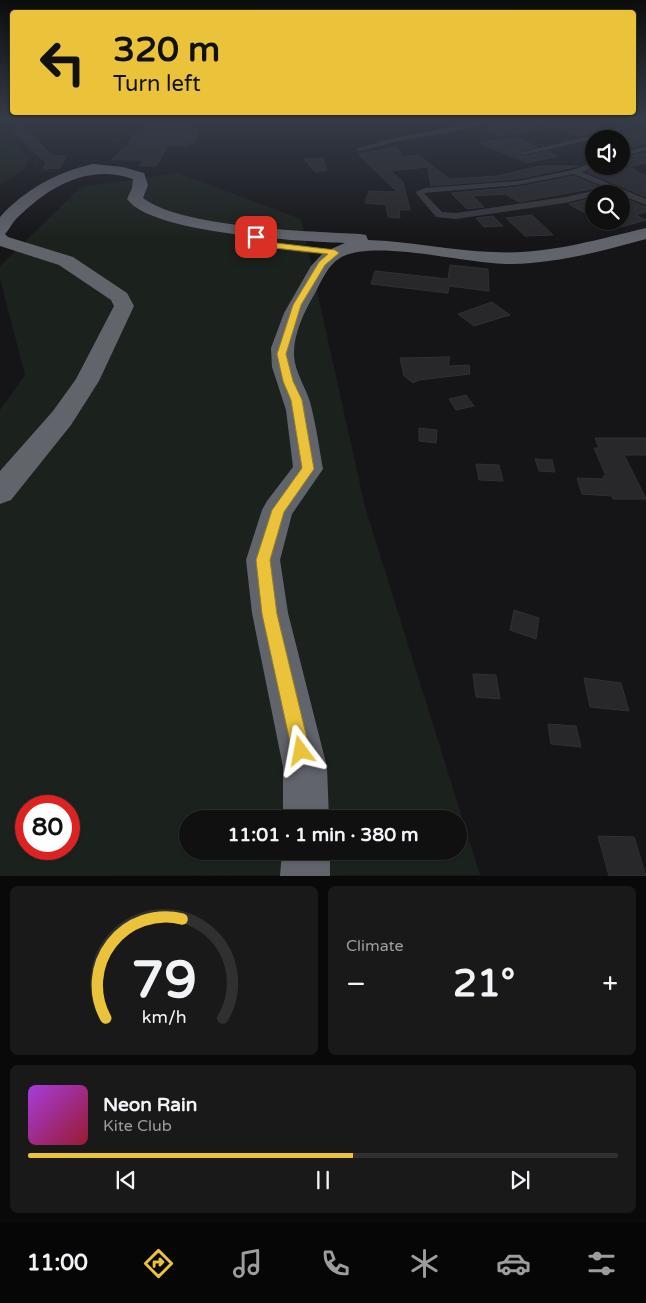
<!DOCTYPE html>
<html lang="en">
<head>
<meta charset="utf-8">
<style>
	body { margin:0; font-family:"Varela Round",sans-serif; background:#19191a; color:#f1f3f6; height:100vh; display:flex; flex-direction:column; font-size:19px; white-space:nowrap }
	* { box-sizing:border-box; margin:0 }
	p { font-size:16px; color:#9c9d9f }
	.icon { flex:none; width:28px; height:28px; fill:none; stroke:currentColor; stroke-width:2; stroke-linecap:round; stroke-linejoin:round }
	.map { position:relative; height:876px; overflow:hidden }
	.drawer { display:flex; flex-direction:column; gap:10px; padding:10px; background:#090909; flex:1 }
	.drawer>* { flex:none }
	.top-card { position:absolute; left:10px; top:10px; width:626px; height:105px; border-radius:5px; box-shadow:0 1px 4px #0004,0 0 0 1px #303031; background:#eac33a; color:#111; overflow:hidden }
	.fabs { position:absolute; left:585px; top:130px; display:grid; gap:10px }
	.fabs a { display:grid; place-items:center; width:45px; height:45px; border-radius:50%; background:#101011; box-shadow:0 1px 4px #0004,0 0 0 1px #303031; font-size:25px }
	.speed { position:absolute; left:15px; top:795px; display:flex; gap:10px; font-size:25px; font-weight:700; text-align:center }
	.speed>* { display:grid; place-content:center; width:65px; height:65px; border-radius:50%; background:#101011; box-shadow:0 1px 4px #0004,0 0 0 1px #303031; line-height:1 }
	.speed .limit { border:8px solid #d22; background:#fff; color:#111 }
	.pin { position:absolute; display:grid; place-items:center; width:42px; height:42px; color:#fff; margin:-21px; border-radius:10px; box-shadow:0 2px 8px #0006 }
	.me { position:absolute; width:55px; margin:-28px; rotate:347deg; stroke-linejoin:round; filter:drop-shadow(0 0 4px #0008) }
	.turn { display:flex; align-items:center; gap:18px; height:105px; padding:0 20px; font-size:22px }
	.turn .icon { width:65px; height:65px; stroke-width:2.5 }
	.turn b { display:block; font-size:35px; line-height:42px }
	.big { font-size:38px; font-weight:800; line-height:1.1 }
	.drawer .widget { flex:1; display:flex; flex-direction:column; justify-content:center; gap:8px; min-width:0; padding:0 18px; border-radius:8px; background:#19191a }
	.drawer .dial { align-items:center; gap:0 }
	.dial svg { height:130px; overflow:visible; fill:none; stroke:#303031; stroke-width:7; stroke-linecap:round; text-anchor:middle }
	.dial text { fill:#f1f3f6; stroke:none }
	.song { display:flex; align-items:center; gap:15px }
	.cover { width:60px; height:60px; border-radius:8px; background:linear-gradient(135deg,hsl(280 70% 55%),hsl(350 70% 35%)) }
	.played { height:5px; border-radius:2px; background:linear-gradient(90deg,#eac33a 55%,#303031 55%) }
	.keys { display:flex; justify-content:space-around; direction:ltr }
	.heat { display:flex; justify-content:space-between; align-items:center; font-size:28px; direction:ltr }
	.drawer .tiles { flex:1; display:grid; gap:10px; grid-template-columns:1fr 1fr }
	.widget:last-child { grid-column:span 2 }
	.trip { position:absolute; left:179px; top:810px; width:288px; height:50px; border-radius:25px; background:#101011; box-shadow:0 1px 4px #0004,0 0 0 1px #303031; font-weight:800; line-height:50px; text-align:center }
	.dock { display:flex; height:80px; justify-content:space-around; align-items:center; background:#060607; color:#9c9d9f }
	.dock .icon { width:35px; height:35px }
	.dock .on { color:#eac33a }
	.dock b { font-size:22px; color:#f1f3f6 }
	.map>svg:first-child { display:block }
	.green { fill:#1b221d; fill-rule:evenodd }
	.building { fill:#28282b; stroke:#302f33 }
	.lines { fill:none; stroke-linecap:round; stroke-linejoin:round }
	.path { stroke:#3c3d43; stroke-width:1; stroke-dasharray:1 2; stroke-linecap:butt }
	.lane { fill:#36373c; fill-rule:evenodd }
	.street { fill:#36373c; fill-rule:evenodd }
	.highway { fill:#62646c; fill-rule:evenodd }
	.route { fill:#eac33a; stroke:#987f26 }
</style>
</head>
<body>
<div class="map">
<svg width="646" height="876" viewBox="0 0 646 876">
	<rect width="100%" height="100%" fill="#151517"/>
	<!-- green -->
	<path class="green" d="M0 143 18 146 30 159 24 169 0 185Z
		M178 173 301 219 365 507 480 875 0 876V410L25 375 0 279V266L81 187ZM26 806H69V849H26ZM188 819H458V851H188Z"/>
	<!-- building -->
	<path class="building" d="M18 119 50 154 51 153 55 156H66L60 168 43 169 46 162 31 150 10 126Z
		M148 119H196V137L193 143H189L188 146H168L156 166H139L143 160H112L124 147 129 146 130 140Z
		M501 119H533L502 126 507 131 560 119H585L589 121 646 119V143L621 151V139H603L637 127 639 124 635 120 581 136 554 127 499 136 488 130V124Z
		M517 137 537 147 517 152 522 157 547 151 557 156 527 163 479 143Z
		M396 147 404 157 418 155 450 179 497 176 540 166H578L518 179 431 186 427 167 391 171 403 182 410 210H399L400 218 388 217 386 205 365 203 369 191 397 192 358 154Z
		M642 153 646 155V163L629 167 646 176V197L587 172 597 166H621V159Z
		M323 158 327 170 315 172 304 159Z
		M574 176 601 187 519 202 505 194 473 196 484 207 467 209 451 193 518 187Z
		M621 197 646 207V212L636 215 646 220 621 227Z
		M594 198V218L569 204Z
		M532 215 553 235 525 236 506 218Z
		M493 216 503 226 484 227 476 218Z
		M450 265 488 269 489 291 449 286 448 293 371 284 375 271 448 279Z
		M492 302 510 315 474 326 458 314Z
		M450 357 448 366 469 365 470 374 419 380 413 383 404 376 400 358Z
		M466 395 474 406 456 410 449 399Z
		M419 428 437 430 436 443 419 441Z
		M595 438H646V455H624L646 499H613L612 496 582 494 577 478 604 479 603 476H606L594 448H599Z
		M535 459 552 460 555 472 539 471Z
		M476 464 499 465 503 481 479 480Z
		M514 610 539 618 536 639 510 630Z
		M473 674 496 675 500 699 476 697Z
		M584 678 621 683 629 711 590 707Z
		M548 724 576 726 581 747 551 744Z
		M598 836 634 837 646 876H609Z"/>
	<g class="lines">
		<!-- path -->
		<path class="path" d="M126 124 159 122
			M158 125 159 119
			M6 140 23 146 37 158 35 164 39 170 50 171
			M123 140H111L129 119"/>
		<!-- lane -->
		<path class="lane" d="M249 230H253C275 251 304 249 333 251L336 253 333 255C304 252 272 254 249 232Z"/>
		<!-- street -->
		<path class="street" d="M489 119H499L462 130 394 142 360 151 356 149 394 138Z
			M543 119H558L507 129 504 127Z
			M634 122 637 124 636 125 607 136 523 155 519 153 603 133Z
			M646 146V150L621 157V153Z
			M594 162 595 166 582 172 646 199V205L614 192 594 194V196L565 203 456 219 436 217 415 192 425 188 518 181 573 170ZM574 174 607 188 565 197 456 213 442 212 424 193 518 185Z"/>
		<!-- highway -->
		<path class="highway" d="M93 164 123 167 144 173 148 185 143 198C183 228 308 231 360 234L366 235 368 240C410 241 451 251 493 252 546 255 595 240 646 228V239C603 251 558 263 512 264 470 265 373 238 340 258 327 266 321 282 314 295 304 312 293 335 294 356 295 372 305 386 310 402 316 424 319 447 323 469L292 514 280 560 288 613 327 767 329 819H283V767L252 613 246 560 262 510 267 501 293 467 286 410 272 367 271 348 284 313 311 266 324 252 345 243C301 241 152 234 127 199L132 188 133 179C88 163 48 187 16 219 12 223 9 230 5 234L8 237 73 257 127 293 134 306 99 381 71 425 11 500 0 504V471L53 411 76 379 114 306 111 300 59 265 0 246V217C24 190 59 171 93 164Z
			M282 851H330V876H280Z"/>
	</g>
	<!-- sky -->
	<linearGradient id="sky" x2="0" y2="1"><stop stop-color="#0c0c0d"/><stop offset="0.49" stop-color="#353b47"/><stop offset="1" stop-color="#353b47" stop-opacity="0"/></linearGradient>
	<rect width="646" height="242" fill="url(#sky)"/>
	<!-- route -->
	<path class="route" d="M256 235 276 243 335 250 339 253 325 265 301 305 286 354 293 381 302 400 314 469 284 512 270 560 277 614 310 751 307 757 301 760 295 757 292 751 262 614 256 560 272 510 302 468 291 400 283 381 277 354 293 305 319 262 328 254 275 248 254 239 253 237Z"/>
</svg>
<div class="fabs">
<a><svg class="icon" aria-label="sound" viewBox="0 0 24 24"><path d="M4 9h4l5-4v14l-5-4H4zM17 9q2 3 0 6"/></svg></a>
<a><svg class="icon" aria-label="search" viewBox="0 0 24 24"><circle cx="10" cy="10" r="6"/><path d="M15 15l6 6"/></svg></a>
</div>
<div class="speed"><div class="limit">80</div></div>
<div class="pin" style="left:256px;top:237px;background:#d93025"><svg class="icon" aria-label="arrive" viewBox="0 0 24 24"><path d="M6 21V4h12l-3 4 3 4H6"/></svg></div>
<svg class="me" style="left:301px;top:751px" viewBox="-20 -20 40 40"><path d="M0-17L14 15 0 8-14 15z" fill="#eac33a" stroke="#fff" stroke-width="4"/></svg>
<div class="trip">11:01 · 1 min · 380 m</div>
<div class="top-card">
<div class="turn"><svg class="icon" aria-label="left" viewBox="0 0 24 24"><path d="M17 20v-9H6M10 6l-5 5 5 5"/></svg><div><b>320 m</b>Turn left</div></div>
</div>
</div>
<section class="drawer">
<div class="tiles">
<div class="widget dial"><svg viewBox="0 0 100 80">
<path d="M14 69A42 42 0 1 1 86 69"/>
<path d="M14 69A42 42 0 0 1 61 8" stroke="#eac33a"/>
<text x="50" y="56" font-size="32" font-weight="700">79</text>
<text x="50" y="72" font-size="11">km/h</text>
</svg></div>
<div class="widget"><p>Climate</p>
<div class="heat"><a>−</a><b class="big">21°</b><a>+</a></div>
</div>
<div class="widget">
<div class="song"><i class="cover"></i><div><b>Neon Rain</b><p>Kite Club</p></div></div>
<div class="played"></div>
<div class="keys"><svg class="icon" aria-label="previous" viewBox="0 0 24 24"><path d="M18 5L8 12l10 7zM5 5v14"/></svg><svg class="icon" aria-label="pause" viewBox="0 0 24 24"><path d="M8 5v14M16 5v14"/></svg><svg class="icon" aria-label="next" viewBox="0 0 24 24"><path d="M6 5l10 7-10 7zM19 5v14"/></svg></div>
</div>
</div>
</section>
<nav class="dock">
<b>11:00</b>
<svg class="icon on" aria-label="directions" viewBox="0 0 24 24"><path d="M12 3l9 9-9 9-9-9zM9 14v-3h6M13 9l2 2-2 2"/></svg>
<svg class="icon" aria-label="music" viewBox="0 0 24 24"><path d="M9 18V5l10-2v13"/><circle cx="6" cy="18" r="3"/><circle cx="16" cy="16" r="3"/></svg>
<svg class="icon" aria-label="phone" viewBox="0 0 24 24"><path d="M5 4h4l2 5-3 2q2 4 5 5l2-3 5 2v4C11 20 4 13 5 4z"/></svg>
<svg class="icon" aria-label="climate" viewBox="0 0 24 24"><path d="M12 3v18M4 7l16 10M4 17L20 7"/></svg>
<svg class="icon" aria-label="car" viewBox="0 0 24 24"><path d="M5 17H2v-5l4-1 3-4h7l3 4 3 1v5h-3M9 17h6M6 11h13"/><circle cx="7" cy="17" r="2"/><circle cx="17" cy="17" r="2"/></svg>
<svg class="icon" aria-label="filters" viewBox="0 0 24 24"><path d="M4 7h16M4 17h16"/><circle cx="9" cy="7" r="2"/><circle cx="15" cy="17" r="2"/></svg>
</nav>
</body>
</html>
